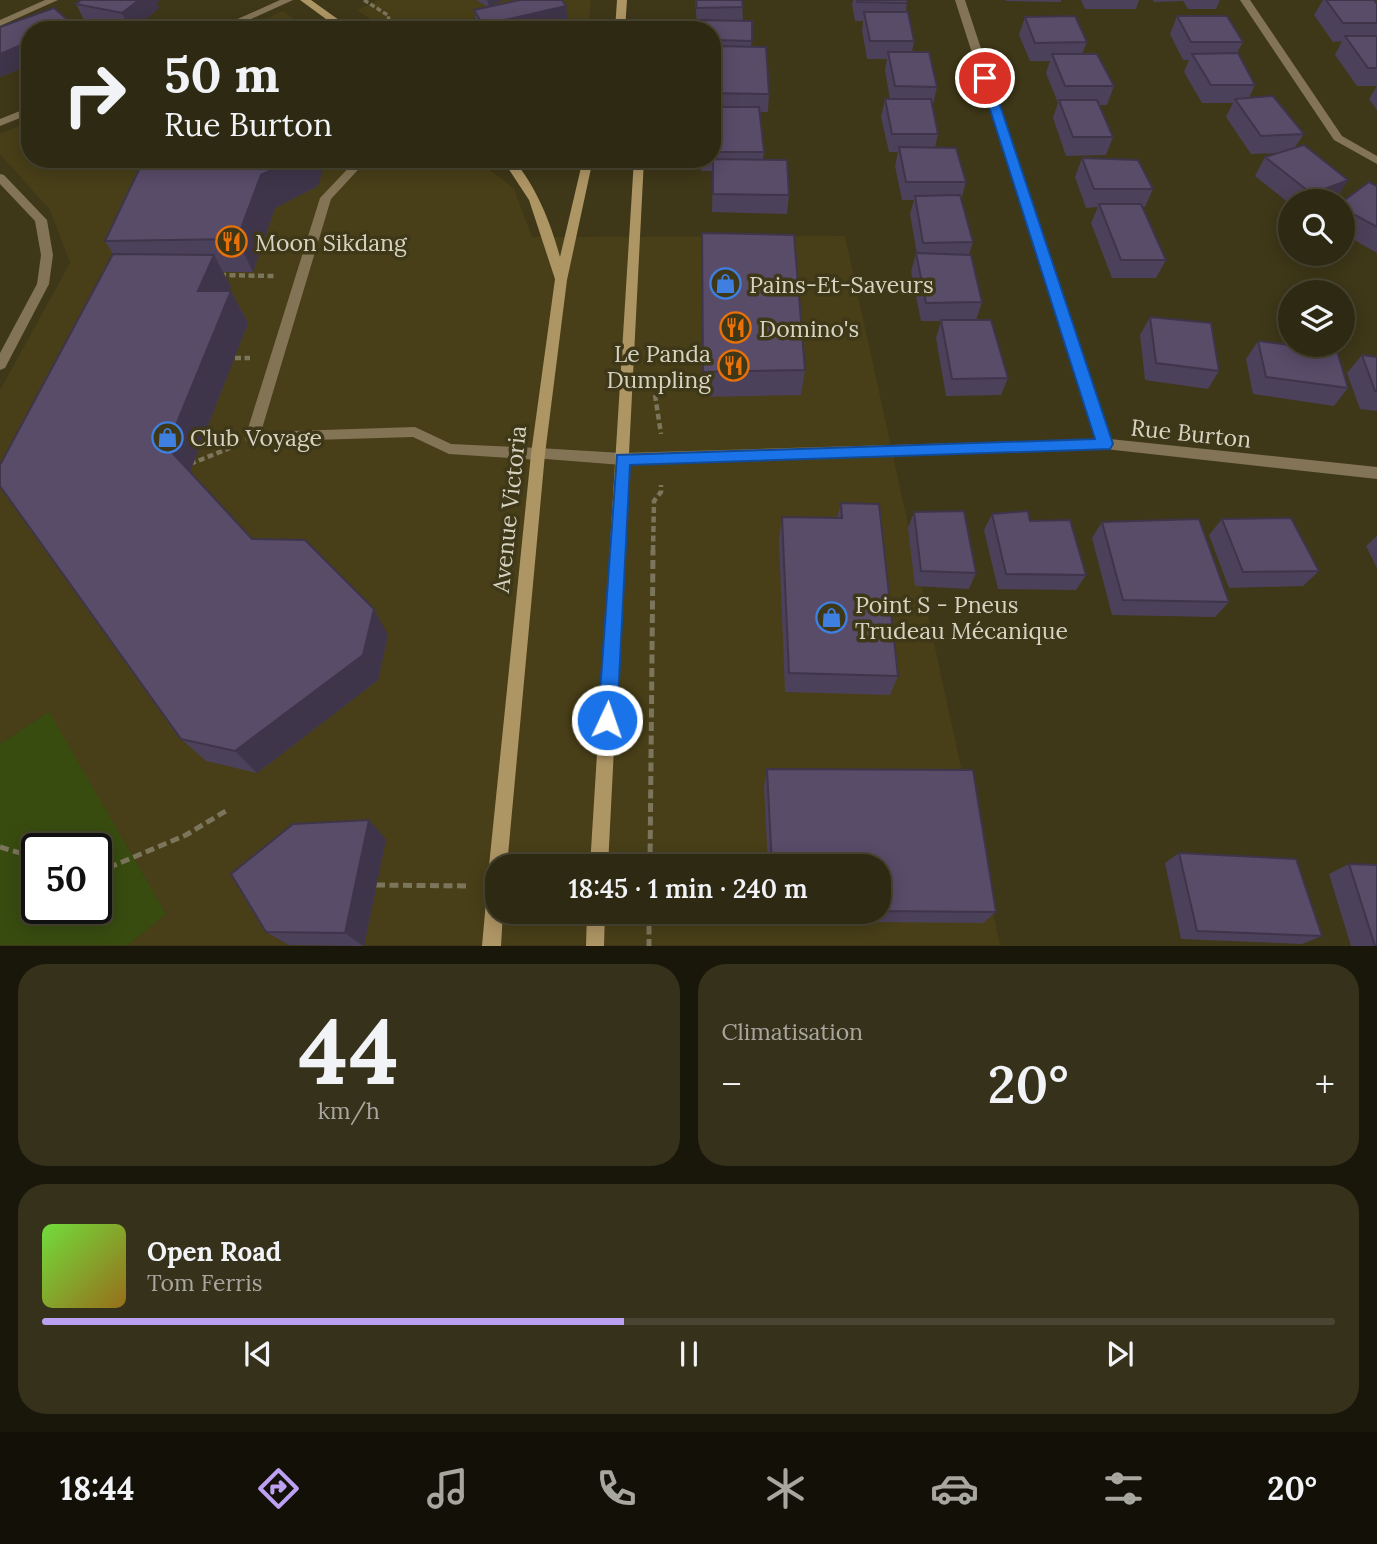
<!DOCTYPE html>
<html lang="fr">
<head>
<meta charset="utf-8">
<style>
	body { margin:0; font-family:Lora,serif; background:#36311b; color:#f1f3f6; height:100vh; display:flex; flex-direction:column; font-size:26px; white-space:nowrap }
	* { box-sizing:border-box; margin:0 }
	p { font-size:23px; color:#a7a69f }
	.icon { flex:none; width:38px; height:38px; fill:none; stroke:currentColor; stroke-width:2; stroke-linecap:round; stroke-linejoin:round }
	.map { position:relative; height:946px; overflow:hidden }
	.drawer { display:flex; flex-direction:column; gap:18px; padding:18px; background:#19170a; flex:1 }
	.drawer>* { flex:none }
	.banner { position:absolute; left:21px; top:21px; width:700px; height:147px; border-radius:28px; box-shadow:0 4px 18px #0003,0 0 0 2px #494532; background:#2e2912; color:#f1f3f6; overflow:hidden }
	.tools { position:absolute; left:1278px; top:189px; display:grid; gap:14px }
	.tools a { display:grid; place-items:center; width:77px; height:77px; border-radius:50%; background:#2e2912; box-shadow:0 4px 18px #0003,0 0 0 2px #494532; font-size:35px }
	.speed { position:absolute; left:21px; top:833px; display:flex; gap:14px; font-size:35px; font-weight:700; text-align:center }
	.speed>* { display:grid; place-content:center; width:91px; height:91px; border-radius:50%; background:#2e2912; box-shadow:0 4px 18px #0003,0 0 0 2px #494532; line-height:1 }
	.speed .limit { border:4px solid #111; border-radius:10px; background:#fff; color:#111 }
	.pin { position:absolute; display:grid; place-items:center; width:60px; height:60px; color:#fff; margin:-30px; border:4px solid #fff; border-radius:50%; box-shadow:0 2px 7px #0007 }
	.me { position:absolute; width:77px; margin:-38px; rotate:3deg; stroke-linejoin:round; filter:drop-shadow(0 0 5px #0008) }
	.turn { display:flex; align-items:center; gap:24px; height:147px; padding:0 28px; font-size:32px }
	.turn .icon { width:91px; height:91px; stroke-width:2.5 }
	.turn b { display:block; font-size:49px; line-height:60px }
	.big { font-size:52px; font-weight:600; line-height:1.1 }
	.drawer .tile { flex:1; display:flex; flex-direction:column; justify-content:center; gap:10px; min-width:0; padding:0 24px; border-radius:28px; background:#36311b }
	.drawer .dial { align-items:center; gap:0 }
	.dial b { font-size:91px; line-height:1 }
	.song { display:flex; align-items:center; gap:21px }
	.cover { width:84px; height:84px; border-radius:10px; background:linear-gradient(135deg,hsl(100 70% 55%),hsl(40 70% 35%)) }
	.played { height:7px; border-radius:4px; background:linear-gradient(90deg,#bca0f2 45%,#494532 45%) }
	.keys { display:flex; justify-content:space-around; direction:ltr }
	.heat { display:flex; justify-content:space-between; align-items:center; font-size:38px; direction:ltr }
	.drawer .tiles { flex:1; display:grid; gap:18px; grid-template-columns:1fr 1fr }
	.tile:last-child { grid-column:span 2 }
	.trip { position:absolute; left:485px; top:854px; width:406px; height:70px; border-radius:28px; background:#2e2912; box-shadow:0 4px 18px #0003,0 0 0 2px #494532; font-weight:600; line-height:70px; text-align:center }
	.menu { display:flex; height:112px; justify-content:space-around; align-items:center; background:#121007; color:#a7a69f }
	.menu .icon { width:49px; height:49px }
	.menu .on { color:#bca0f2 }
	.menu b { font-size:32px; color:#f1f3f6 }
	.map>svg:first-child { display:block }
	.built { fill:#483f18; fill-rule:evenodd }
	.green { fill:#384c10; fill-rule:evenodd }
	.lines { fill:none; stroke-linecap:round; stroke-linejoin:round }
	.path-far2 { stroke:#7b755b; stroke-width:3.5; stroke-dasharray:5 2.5; stroke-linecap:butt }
	.path-far1 { stroke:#7b755b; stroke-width:4.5; stroke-dasharray:6 3.5; stroke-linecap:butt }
	.path { stroke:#7b755b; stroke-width:5; stroke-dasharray:9 4.5; stroke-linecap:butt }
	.lane { fill:#837456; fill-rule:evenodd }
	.street { fill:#837456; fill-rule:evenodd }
	.secondary { fill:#ae9564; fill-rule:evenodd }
	.wall { fill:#4c415a }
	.shaded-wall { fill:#3e354a }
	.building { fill:#584c69; stroke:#3e354a; stroke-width:2 }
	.route { fill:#1a73e8; stroke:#114b97; stroke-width:2 }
	.labels { text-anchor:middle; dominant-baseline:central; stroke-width:7; stroke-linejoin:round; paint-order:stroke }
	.poi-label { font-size:23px; fill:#d7d3c2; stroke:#3e3718; text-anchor:start }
	.street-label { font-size:23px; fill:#d7d3c2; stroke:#3e3718 }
</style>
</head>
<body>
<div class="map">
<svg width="1377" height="946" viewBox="0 0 1377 946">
	<rect width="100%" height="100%" fill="#3e3718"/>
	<!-- built -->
	<path class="built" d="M378 0H591L588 30H387L357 10Z
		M283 11 308 30H240Z
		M30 121V159H476L514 189 532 237 845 236 1000 945H128L166 914 48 713 0 744V390L70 263 50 210 0 154V134ZM497 866H878V912H497Z"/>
	<!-- green -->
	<path class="green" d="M49 712 166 914 128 945H0V744ZM37 849H96V908H37Z"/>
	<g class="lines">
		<!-- path-far2 -->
		<path class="path-far2" d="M364 0 389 16 386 30"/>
		<!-- path-far1 -->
		<path class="path-far1" d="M220 275 274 276
			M235 358H250
			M655 395 661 434
			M190 464 230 448
			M653 551 654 501 661 492V485"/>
		<!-- path -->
		<path class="path" d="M0 847 37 858
			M650 866 653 550
			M96 873 186 835 229 809
			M376 885 470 886
			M649 912V946"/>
		<!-- lane -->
		<path class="lane" d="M357 159H368L331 199 261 432 415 427 451 444 538 448 543 450 545 454 543 458 538 460 449 454 413 437 247 442 245 438 320 198Z"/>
		<!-- street -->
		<path class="street" d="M45 0H58L0 26V20Z
			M280 0H293L227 30H213Z
			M955 0H965L1110 439 1377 467V479L1105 449 622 465 533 458 531 454 533 450 538 448 622 453 1096 439Z
			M1240 0H1250L1342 136 1377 156V164L1334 140Z
			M30 107V114L0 126V119Z
			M0 174 4 175 47 220 53 255 49 284 5 368 0 370V353L37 284 41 255 35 221 0 184Z"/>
		<!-- secondary -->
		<path class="secondary" d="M300 0H311L353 30H341Z
			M617 0H627L625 30H615Z
			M502 159H513C537 188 550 221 560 257L583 159H593L567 280 545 454 507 866H497V912H503L501 946H482L488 879 491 872 489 866 531 454 555 279 529 200Z
			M634 159H644L608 866H590Z
			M587 912H605L604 946H586Z"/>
	</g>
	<!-- wall -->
	<path class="wall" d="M476 0H503L489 7 566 6 568 24 543 30H478L474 10 488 7Z
		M695 0H742L743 21H752L751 47 769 94 768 112H760L764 152 763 159 789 195 787 214 712 212 713 171H701V159H712V30L697 24Z
		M853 0H907L906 12 914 41 912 52 937 87 933 105 938 134 935 148 966 182 961 200 973 242 969 255 982 302 976 320 1008 378 1001 395 946 396 936 338 941 321H921L911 272 916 253 917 254 910 214 914 200H902L895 166 898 152H889L881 117 885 99H890L885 70 887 59H867L862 30 863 21H855L852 5Z
		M1006 0H1061V2L1006 1Z
		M1081 0H1139L1136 9H1085Z
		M1153 0H1220L1216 9H1188L1183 1 1154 2Z
		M1323 0H1374L1377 23V110L1369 99 1377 86H1357L1335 55 1342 41 1333 42 1314 15Z
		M157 3 159 8 133 30H123L85 22 76 4Z
		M1177 16 1243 42 1237 53 1255 85 1249 98 1304 134 1295 147 1348 180 1336 199 1330 201H1290V204L1255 176 1265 157 1279 153 1251 154 1226 117 1233 103H1202L1184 72 1189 60H1183L1170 34Z
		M1025 17 1087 42 1082 54 1114 86 1107 105H1099L1113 137 1106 155 1066 156 1053 118 1058 103 1046 73 1050 61H1030L1019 35Z
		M30 30V65L0 77Z
		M1082 158 1153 189 1145 207H1143L1166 260 1156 278H1112L1091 223 1098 207 1086 208 1075 177Z
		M318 186 275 208 253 272H223L231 287 229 291H231L248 323 190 472 252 539 388 635 378 680 257 773 206 761 181 739 113 254 105 241Z
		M1377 186V253L1342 233V202Z
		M702 233 805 370 801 395 703 397Z
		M1150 317 1219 371 1208 389 1145 380 1140 335Z
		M1258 341 1348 388 1334 406 1253 394 1246 359Z
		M1362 355 1377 357V411L1360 409 1347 373Z
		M841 503 898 676 890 695 785 692 779 540 782 517 837 518Z
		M914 512 976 573 969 589 915 586 908 528Z
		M992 514 1030 521 1086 575 1076 590 998 589 984 530Z
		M1222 519 1319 571 1303 586 1229 588 1209 535Z
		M1102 522 1229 602 1215 617 1112 615 1092 538Z
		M1377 536V568L1366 546Z
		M767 769 996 912 983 923 770 921V912H878V866H768L764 786Z
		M386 839 364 946 289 945 266 932Z
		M1179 853 1322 936 1302 944 1181 939 1165 863Z
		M1349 864 1377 946H1351L1329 874Z"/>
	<!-- shaded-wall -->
	<path class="shaded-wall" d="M139 0H161L157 3 159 8 133 30H131L122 13Z
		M487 0H503L489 7Z
		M566 6 568 24 543 30H484L483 25Z
		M21 45 30 59V65L0 77V54Z
		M30 46V57L25 48Z
		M293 159H326L318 186 275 208 253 272 237 239 261 175Z
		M1348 180 1336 199 1330 201H1307L1312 194Z
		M214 255 231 287 216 323 198 291Z
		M231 291 248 323 188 477 167 447Z
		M374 609 388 635 378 680 257 773 235 751Z
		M369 820 386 839 364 946H363L345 933Z"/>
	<!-- building -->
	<path class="building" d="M81 0H139L122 13 76 4Z
		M520 0H562L566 6 483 25 474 10Z
		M696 0H742L743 7 697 8Z
		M857 0H907V3L857 2Z
		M1326 0H1374L1377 4V23H1343Z
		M54 8 77 28 72 30H30V46L25 48 21 45 0 54V27Z
		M864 12H908L914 41H870Z
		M1075 16 1087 42 1035 43 1025 17Z
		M1177 16H1227L1243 42H1191Z
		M697 20 752 21V41L712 40V30H696Z
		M1345 36H1377V68H1368Z
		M712 46 766 47 769 94 712 93Z
		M888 52H929L937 87 895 86Z
		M1238 53 1255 85H1211L1192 54Z
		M1052 54H1097L1114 86H1065Z
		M1273 96 1304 134 1261 136 1235 99Z
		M885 99H931L938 134H892Z
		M1059 100H1097L1113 137H1073Z
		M712 107H759L764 152H712Z
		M1304 145 1348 180 1312 194 1265 157Z
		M899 147 956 148 966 182H906Z
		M1082 158 1138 160 1153 189H1094Z
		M144 159H293L261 175 237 239 105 241Z
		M713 159 787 160 789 195 713 194Z
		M1369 182 1377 186V227L1342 208V202Z
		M960 195 973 242 923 243 915 196Z
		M1099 204H1141L1166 260H1121Z
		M702 233 794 235 805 370 703 372Z
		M916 253 971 255 982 302 926 303Z
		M113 254 214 255 198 291H231L167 447 252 539 305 540 374 609 363 655 235 751 181 739 0 486V465Z
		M1150 317 1211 323 1219 371 1156 363Z
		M941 320H991L1008 378 952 379Z
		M1258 341 1337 351 1348 388 1266 377Z
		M1362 355 1377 357V391H1375Z
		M841 503 879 504 898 676 789 673 782 517 842 518Z
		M964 511 976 573 921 571 914 512Z
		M1028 511 1030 521 1070 520 1086 575 1006 574 992 514Z
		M1291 518 1319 571 1243 572 1222 519Z
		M1199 519 1229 602 1123 600 1102 522Z
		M767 769 973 770 996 912 878 911V866H772Z
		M369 820 345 933 266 932 231 874 293 824Z
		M1179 853 1296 859 1322 936 1197 931Z
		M1349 864 1377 865V946H1375Z"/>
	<!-- route -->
	<path class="route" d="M981 76 991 78 1113 444 1110 449 630 465 617 720 614 727 607 729 600 727 598 720 617 455 1095 439 980 78Z"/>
	<!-- icons -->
	<defs>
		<symbol id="restaurant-ring" viewBox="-11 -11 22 22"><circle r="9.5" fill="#3e3718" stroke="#e8710a" stroke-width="1.5"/><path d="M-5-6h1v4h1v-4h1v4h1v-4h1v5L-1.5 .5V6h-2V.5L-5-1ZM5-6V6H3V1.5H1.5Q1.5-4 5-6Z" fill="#e8710a"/></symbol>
		<symbol id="shop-ring" viewBox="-11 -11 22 22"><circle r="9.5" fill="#3e3718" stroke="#3f7fe0" stroke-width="1.5"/><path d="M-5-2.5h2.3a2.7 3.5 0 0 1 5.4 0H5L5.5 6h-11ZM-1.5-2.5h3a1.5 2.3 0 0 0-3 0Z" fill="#3f7fe0"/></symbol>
	</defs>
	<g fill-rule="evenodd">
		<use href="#restaurant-ring" x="214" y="224" width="35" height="35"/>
		<use href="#shop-ring" x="708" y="266" width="35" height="35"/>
		<use href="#restaurant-ring" x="718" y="310" width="35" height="35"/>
		<use href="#restaurant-ring" x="716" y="348" width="35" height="35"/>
		<use href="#shop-ring" x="150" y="420" width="35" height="35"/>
		<use href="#shop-ring" x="814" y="600" width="35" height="35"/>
	</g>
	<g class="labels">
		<!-- poi labels -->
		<g class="poi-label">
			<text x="255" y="242">Moon Sikdang</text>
			<text x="749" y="284">Pains-Et-Saveurs</text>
			<text x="759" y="328">Domino's</text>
			<text x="711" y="353" text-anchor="end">Le Panda<tspan x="711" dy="26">Dumpling</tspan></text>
			<text x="190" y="437">Club Voyage</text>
			<text x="855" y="604">Point S - Pneus<tspan x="855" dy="26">Trudeau Mécanique</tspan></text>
		</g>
		<!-- street labels -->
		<g class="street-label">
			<text transform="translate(1191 433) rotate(6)">Rue Burton</text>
			<text transform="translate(509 509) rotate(-84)">Avenue Victoria</text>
		</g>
	</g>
</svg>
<div class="tools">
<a><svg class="icon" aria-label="search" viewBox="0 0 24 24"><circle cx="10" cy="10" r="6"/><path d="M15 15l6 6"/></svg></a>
<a><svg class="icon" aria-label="layers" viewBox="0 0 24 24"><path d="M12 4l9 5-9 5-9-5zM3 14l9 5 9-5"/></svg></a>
</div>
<div class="speed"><div class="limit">50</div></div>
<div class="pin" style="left:985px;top:78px;background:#d93025"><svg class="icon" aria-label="arrive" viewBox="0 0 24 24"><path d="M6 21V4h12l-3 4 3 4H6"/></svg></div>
<svg class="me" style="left:607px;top:720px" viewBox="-20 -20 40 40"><circle r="17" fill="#1a73e8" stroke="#fff" stroke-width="3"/><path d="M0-11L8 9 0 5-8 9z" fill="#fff"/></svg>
<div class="trip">18:45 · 1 min · 240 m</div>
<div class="banner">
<div class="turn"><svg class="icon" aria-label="right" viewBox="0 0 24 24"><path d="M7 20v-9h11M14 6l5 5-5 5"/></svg><div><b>50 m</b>Rue Burton</div></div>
</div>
</div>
<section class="drawer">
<div class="tiles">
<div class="tile dial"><b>44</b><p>km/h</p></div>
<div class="tile"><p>Climatisation</p>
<div class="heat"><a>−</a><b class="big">20°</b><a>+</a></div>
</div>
<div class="tile">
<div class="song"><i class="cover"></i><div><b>Open Road</b><p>Tom Ferris</p></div></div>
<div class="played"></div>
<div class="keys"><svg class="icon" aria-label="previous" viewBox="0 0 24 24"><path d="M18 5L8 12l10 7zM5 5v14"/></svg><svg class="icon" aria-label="pause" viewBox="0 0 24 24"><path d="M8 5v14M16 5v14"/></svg><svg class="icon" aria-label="next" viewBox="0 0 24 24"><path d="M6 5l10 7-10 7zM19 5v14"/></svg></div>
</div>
</div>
</section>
<nav class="menu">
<b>18:44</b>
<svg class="icon on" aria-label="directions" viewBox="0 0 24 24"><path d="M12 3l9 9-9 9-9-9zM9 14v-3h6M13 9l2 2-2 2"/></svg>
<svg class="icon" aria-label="music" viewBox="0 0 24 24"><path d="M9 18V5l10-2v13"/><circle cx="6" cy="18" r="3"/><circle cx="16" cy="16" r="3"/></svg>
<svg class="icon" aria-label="phone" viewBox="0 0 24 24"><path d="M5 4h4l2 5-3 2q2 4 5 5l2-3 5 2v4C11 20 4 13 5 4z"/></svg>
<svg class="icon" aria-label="climate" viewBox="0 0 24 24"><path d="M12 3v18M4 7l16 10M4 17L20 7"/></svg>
<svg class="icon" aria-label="car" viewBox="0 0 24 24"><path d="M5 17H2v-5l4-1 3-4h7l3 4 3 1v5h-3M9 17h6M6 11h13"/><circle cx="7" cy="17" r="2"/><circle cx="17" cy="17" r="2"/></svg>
<svg class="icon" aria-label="filters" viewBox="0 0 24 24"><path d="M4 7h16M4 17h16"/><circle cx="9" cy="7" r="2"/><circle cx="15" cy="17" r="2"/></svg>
<b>20°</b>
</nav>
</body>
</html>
